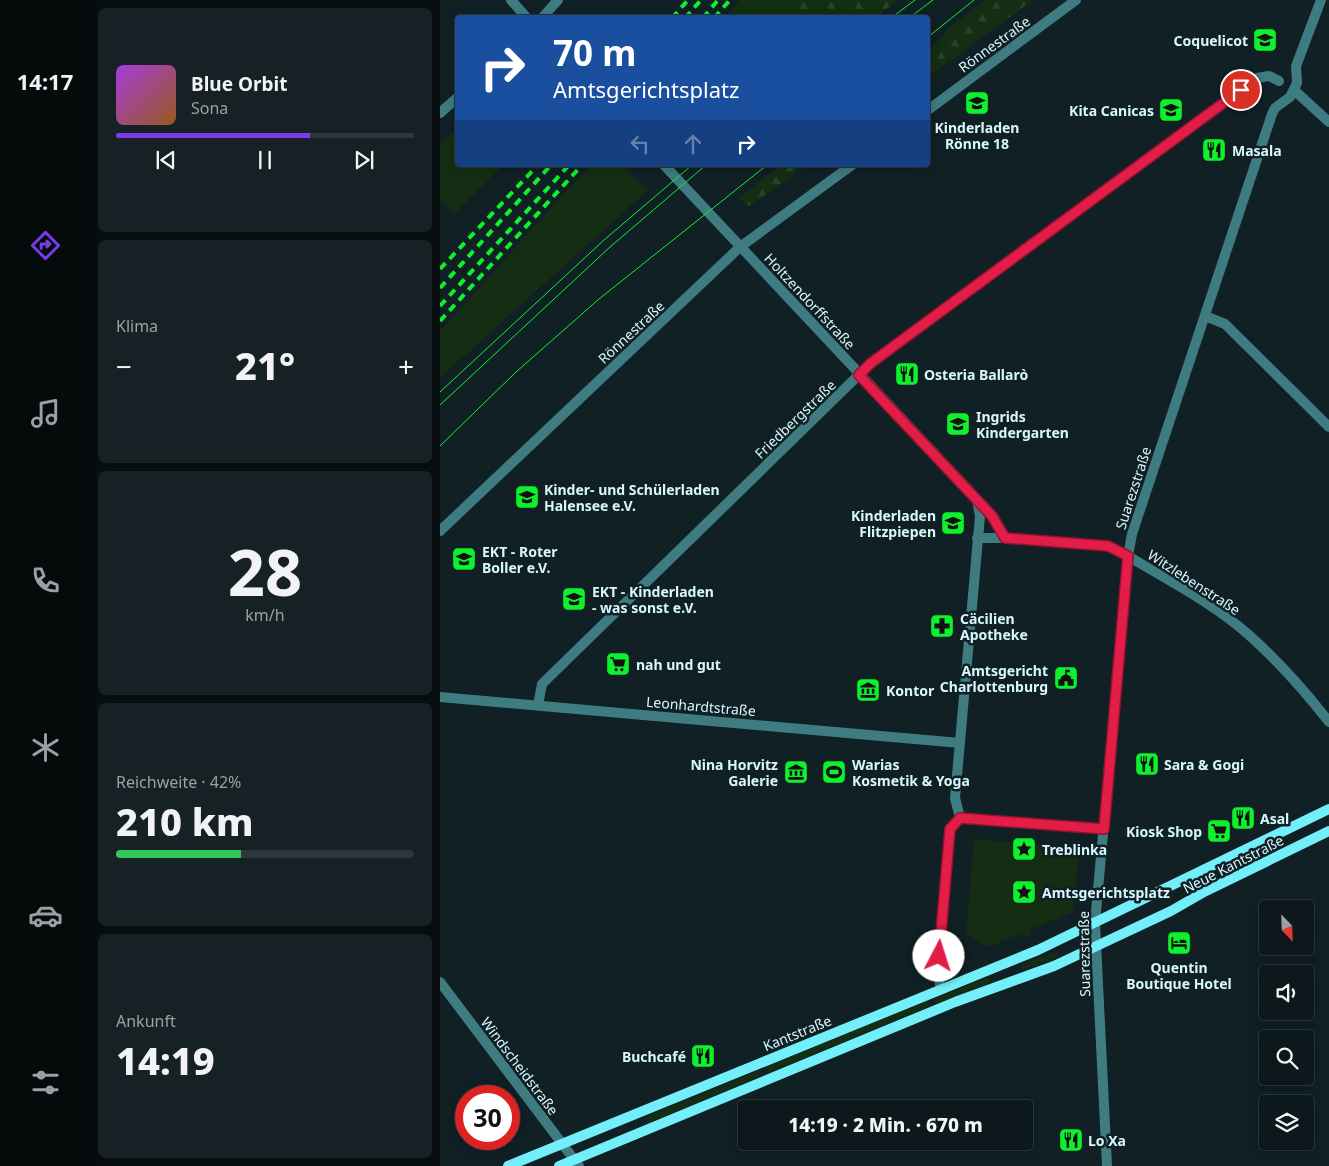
<!DOCTYPE html>
<html lang="de">
<head>
<meta charset="utf-8">
<style>
	body { margin:0; font-family:"Noto Sans",sans-serif; background:#152125; color:#f1f3f6; height:100vh; display:flex; flex-direction:column; font-size:19px; white-space:nowrap }
	* { box-sizing:border-box; margin:0 }
	p { font-size:16px; color:#9aa0a3 }
	.icon { flex:none; width:28px; height:28px; fill:none; stroke:currentColor; stroke-width:2; stroke-linecap:round; stroke-linejoin:round }
	.map { position:relative; flex:1; overflow:hidden }
	.panel { display:flex; flex-direction:column; gap:8px; padding:8px; background:#070d0f; width:350px }
	.panel>* { flex:none }
	.banner { position:absolute; left:15px; top:15px; width:475px; height:152px; border-radius:5px; box-shadow:0 2px 12px #0003,0 0 0 1px #2c373b; background:#1a4fa0; color:#fff; overflow:hidden }
	.needle { width:32px; rotate:157deg }
	.buttons { position:absolute; left:819px; top:900px; display:grid; gap:10px }
	.buttons a { display:grid; place-items:center; width:55px; height:55px; border-radius:5px; background:#0c181c; box-shadow:0 2px 12px #0003,0 0 0 1px #2c373b; font-size:25px }
	.speed { position:absolute; left:15px; top:1085px; display:flex; gap:10px; font-size:25px; font-weight:700; text-align:center }
	.speed>* { display:grid; place-content:center; width:65px; height:65px; border-radius:50%; background:#0c181c; box-shadow:0 2px 12px #0003,0 0 0 1px #2c373b; line-height:1 }
	.speed .limit { border:8px solid #d22; background:#fff; color:#111 }
	.pin { position:absolute; display:grid; place-items:center; width:42px; height:42px; color:#fff; margin:-21px; border:2px solid #fff; border-radius:50%; box-shadow:0 1px 5px #0007 }
	.me { position:absolute; width:55px; margin:-28px; rotate:5deg; stroke-linejoin:round; filter:drop-shadow(0 0 4px #0008) }
	.turn { display:flex; align-items:center; gap:18px; height:105px; padding:0 15px; font-size:22px }
	.turn .icon { width:65px; height:65px; stroke-width:2.5 }
	.turn b { display:block; font-size:35px; line-height:42px }
	.lanes { display:flex; align-items:center; height:48px; padding:0 15px; background:#0003; justify-content:center; gap:25px; direction:ltr }
	.lanes .off { opacity:.35 }
	.big { font-size:38px; font-weight:800; line-height:1.1 }
	.panel .widget { flex:1; display:flex; flex-direction:column; justify-content:center; gap:8px; min-width:0; padding:0 18px; border-radius:8px; background:#152125 }
	.panel .dial { align-items:center; gap:0 }
	.dial b { font-size:65px; line-height:1 }
	.song { display:flex; align-items:center; gap:15px }
	.cover { width:60px; height:60px; border-radius:8px; background:linear-gradient(135deg,hsl(280 70% 55%),hsl(30 70% 35%)) }
	.played { height:5px; border-radius:2px; background:linear-gradient(90deg,#7c3aed 65%,#2c373b 65%) }
	.keys { display:flex; justify-content:space-around; direction:ltr }
	.heat { display:flex; justify-content:space-between; align-items:center; font-size:28px; direction:ltr }
	.charge { height:8px; border-radius:4px; background:linear-gradient(90deg,#34c759 42%,#2c373b 0) }
	.trip { position:absolute; left:298px; top:1100px; width:295px; height:50px; border-radius:5px; background:#0c181c; box-shadow:0 2px 12px #0003,0 0 0 1px #2c373b; font-weight:800; line-height:50px; text-align:center }
	main { display:flex; flex:1; min-height:0 }
	.tab-bar { display:flex; flex-direction:column; width:90px; justify-content:space-around; align-items:center; background:#050a0b; color:#9aa0a3 }
	.tab-bar .icon { width:35px; height:35px }
	.tab-bar .active { color:#7c3aed }
	.tab-bar b { font-size:22px; color:#f1f3f6 }
	.map>svg:first-child { display:block }
	.green { fill:#132e13 }
	.forest { fill:url(#forest-firs) }
	.lines { fill:none; stroke-linecap:round; stroke-linejoin:round }
	.minor { stroke:#3e7c81; stroke-width:10 }
	.tertiary { stroke:#3e7c81; stroke-width:10 }
	.secondary { stroke:#72eff8; stroke-width:10 }
	.tram { stroke:#0df22c; stroke-width:1 }
	.rail { stroke:#0df22c; stroke-width:4; stroke-dasharray:8 6; stroke-linecap:butt }
	.route-casing { stroke:#92132f; stroke-width:12 }
	.route { stroke:#e11d48; stroke-width:9 }
	.labels { text-anchor:middle; dominant-baseline:central; stroke-width:5; stroke-linejoin:round; paint-order:stroke }
	.poi-label { font-size:14px; font-weight:bold; fill:#d6f7fd; stroke:#102025; text-anchor:start }
	.street-label { font-size:14px; fill:#d6f7fd; stroke:#102025 }
</style>
</head>
<body>
<main>
<nav class="tab-bar">
<b>14:17</b>
<svg class="icon active" aria-label="directions" viewBox="0 0 24 24"><path d="M12 3l9 9-9 9-9-9zM9 14v-3h6M13 9l2 2-2 2"/></svg>
<svg class="icon" aria-label="music" viewBox="0 0 24 24"><path d="M9 18V5l10-2v13"/><circle cx="6" cy="18" r="3"/><circle cx="16" cy="16" r="3"/></svg>
<svg class="icon" aria-label="phone" viewBox="0 0 24 24"><path d="M5 4h4l2 5-3 2q2 4 5 5l2-3 5 2v4C11 20 4 13 5 4z"/></svg>
<svg class="icon" aria-label="climate" viewBox="0 0 24 24"><path d="M12 3v18M4 7l16 10M4 17L20 7"/></svg>
<svg class="icon" aria-label="car" viewBox="0 0 24 24"><path d="M5 17H2v-5l4-1 3-4h7l3 4 3 1v5h-3M9 17h6M6 11h13"/><circle cx="7" cy="17" r="2"/><circle cx="17" cy="17" r="2"/></svg>
<svg class="icon" aria-label="filters" viewBox="0 0 24 24"><path d="M4 7h16M4 17h16"/><circle cx="9" cy="7" r="2"/><circle cx="15" cy="17" r="2"/></svg>
</nav>
<section class="panel">
<div class="widget">
<div class="song"><i class="cover"></i><div><b>Blue Orbit</b><p>Sona</p></div></div>
<div class="played"></div>
<div class="keys"><svg class="icon" aria-label="previous" viewBox="0 0 24 24"><path d="M18 5L8 12l10 7zM5 5v14"/></svg><svg class="icon" aria-label="pause" viewBox="0 0 24 24"><path d="M8 5v14M16 5v14"/></svg><svg class="icon" aria-label="next" viewBox="0 0 24 24"><path d="M6 5l10 7-10 7zM19 5v14"/></svg></div>
</div>
<div class="widget"><p>Klima</p>
<div class="heat"><a>−</a><b class="big">21°</b><a>+</a></div>
</div>
<div class="widget dial"><b>28</b><p>km/h</p></div>
<div class="widget"><p>Reichweite · 42%</p><b class="big">210 km</b><div class="charge"></div></div>
<div class="widget"><p>Ankunft</p><b class="big">14:19</b></div>
</section>
<div class="map">
<svg width="889" height="1166" viewBox="0 0 889 1166">
	<defs>
		<pattern id="forest-firs" width="22" height="20" patternUnits="userSpaceOnUse" patternTransform="scale(1.25)"><rect width="22" height="20" fill="#132e13"/><path d="M5 1l3.5 6h-7zM16 11l3.5 6h-7z" fill="#29432a"/></pattern>
	</defs>
	<rect width="100%" height="100%" fill="#102025"/>
	<!-- green -->
	<path class="green" d="M300 0H343L362 17 284 18Z
		M17 128 18 165H63L14 214 0 199V144Z
		M150 165H182L208 190 0 378V331Z
		M534 839 617 846 616 849 634 851 638 858 633 912 590 930 592 934 582 938 580 934 548 947 526 934Z
		M617 951 618 957 584 970 581 965Z
		M549 977 551 982 496 1004 494 999Z
		M487 1001 490 1006 328 1073 326 1067Z
		M320 1070 322 1075 208 1123 205 1117Z"/>
	<!-- forest -->
	<path class="forest" d="M343 0H459L436 17 362 18Z
		M546 0H593L488 77V52L511 26Z
		M341 165H367L310 206 298 199Z"/>
	<g class="lines">
		<!-- minor -->
		<path class="minor" d="M881 0 856 66 857 83 850 97 835 108 832 114 692 534 688 556C729 581 773 603 809 635 838 661 865 691 889 722
			M102 18 118 0
			M854 90 889 122
			M488 110 636 0
			M0 113 18 97
			M765 316 785 324 889 427
			M0 531 300 247 412 165
			M0 697 520 743
			M98 705 102 684 431 363 817 78 829 76 839 81
			M0 982 139 1166
			M501 989 498 974 510 829 520 818"/>
		<!-- tertiary -->
		<path class="tertiary" d="M71 0 87 18
			M224 165 537 499 553 516 565 538
			M537 500 540 516 515 798 520 818 664 829
			M537 538H565L668 546 688 556 655 923 667 1166"/>
		<!-- secondary -->
		<path class="secondary" d="M68 1166 598 950 889 809
			M119 1166 515 1002 614 966 731 911 764 892 889 831"/>
		<!-- tram -->
		<path class="tram" d="M451 18 475 0
			M469 18 493 0
			M488 37 534 0
			M0 392 164 240 252 165
			M0 405 170 247 266 165
			M0 446 76 372 159 299 327 165"/>
		<!-- rail -->
		<path class="rail" d="M232 18 248 0
			M245 18 261 0
			M263 18 278 0
			M274 18 290 0
			M0 269 98 165
			M0 288 111 165
			M0 306 129 165
			M0 321 142 165"/>
	</g>
	<g class="lines">
		<defs>
			<path id="route" d="M499 956 510 829 520 818 664 829 688 556 668 546 565 538 552 516 419 375 431 363 801 90"/>
		</defs>
		<!-- route casing -->
		<use href="#route" class="route-casing"/>
		<!-- route -->
		<use href="#route" class="route"/>
	</g>
	<!-- icons -->
	<defs>
		<symbol id="school-square" viewBox="-11 -11 22 22"><rect x="-9" y="-9" width="18" height="18" rx="4" fill="#0df22c" stroke="#102025"/><path d="M0-5L7-2L0 1L-7-2ZM-4 1L0 2.5L4 1V4Q0 6-4 4Z" fill="#111"/></symbol>
		<symbol id="restaurant-square" viewBox="-11 -11 22 22"><rect x="-9" y="-9" width="18" height="18" rx="4" fill="#0df22c" stroke="#102025"/><path d="M-5-6h1v4h1v-4h1v4h1v-4h1v5L-1.5 .5V6h-2V.5L-5-1ZM5-6V6H3V1.5H1.5Q1.5-4 5-6Z" fill="#111"/></symbol>
		<symbol id="pharmacy-square" viewBox="-11 -11 22 22"><rect x="-9" y="-9" width="18" height="18" rx="4" fill="#0df22c" stroke="#102025"/><path d="M-2-6h4v4h4v4h-4v4h-4v-4h-4v-4h4Z" fill="#111"/></symbol>
		<symbol id="supermarket-square" viewBox="-11 -11 22 22"><rect x="-9" y="-9" width="18" height="18" rx="4" fill="#0df22c" stroke="#102025"/><path d="M-6-5.5h2.5l.6 2H6L4.5 2H-2.5L-4.4-4H-6ZM-1.5 3.2a1.3 1.3 0 1 0 .1 0ZM3 3.2a1.3 1.3 0 1 0 .1 0Z" fill="#111"/></symbol>
		<symbol id="civic-square" viewBox="-11 -11 22 22"><rect x="-9" y="-9" width="18" height="18" rx="4" fill="#0df22c" stroke="#102025"/><path d="M-.6-6.5H3V-4.5H.6V-3L4-1V1h2V6H-6V1h2V-1L-.6-3ZM-1.2 2.5V6h2.4V2.5Z" fill="#111"/></symbol>
		<symbol id="museum-square" viewBox="-11 -11 22 22"><rect x="-9" y="-9" width="18" height="18" rx="4" fill="#0df22c" stroke="#102025"/><path d="M0-6L6-3V-2H-6V-3ZM-5-1h2V3h-2ZM-1-1h2V3h-2ZM3-1h2V3H3ZM-6 4H6V6H-6Z" fill="#111"/></symbol>
		<symbol id="stadium-square" viewBox="-11 -11 22 22"><rect x="-9" y="-9" width="18" height="18" rx="4" fill="#0df22c" stroke="#102025"/><path d="M0-5a6.5 5 0 1 0 0 10a6.5 5 0 1 0 0-10ZM-3.5-1.8h7v3.6h-7Z" fill="#111"/></symbol>
		<symbol id="sight-square" viewBox="-11 -11 22 22"><rect x="-9" y="-9" width="18" height="18" rx="4" fill="#0df22c" stroke="#102025"/><path d="M0-6L1.8-2.2L6-1.7L2.9 1.2L3.7 5.4L0 3.3L-3.7 5.4L-2.9 1.2L-6-1.7L-1.8-2.2Z" fill="#111"/></symbol>
		<symbol id="hotel-square" viewBox="-11 -11 22 22"><rect x="-9" y="-9" width="18" height="18" rx="4" fill="#0df22c" stroke="#102025"/><path d="M-6-4.5h1.5V1H6V5H4.5V3h-9V5H-6ZM-4 0a1.8 1.8 0 1 1 3.6 0ZM.5 0V-2.5h3Q6-2.5 6 0Z" fill="#111"/></symbol>
	</defs>
	<g fill-rule="evenodd">
		<use href="#school-square" x="811" y="26" width="28" height="28"/>
		<use href="#school-square" x="523" y="89" width="28" height="28"/>
		<use href="#school-square" x="717" y="96" width="28" height="28"/>
		<use href="#restaurant-square" x="760" y="136" width="28" height="28"/>
		<use href="#restaurant-square" x="453" y="360" width="28" height="28"/>
		<use href="#school-square" x="504" y="410" width="28" height="28"/>
		<use href="#school-square" x="73" y="483" width="28" height="28"/>
		<use href="#school-square" x="499" y="509" width="28" height="28"/>
		<use href="#school-square" x="10" y="545" width="28" height="28"/>
		<use href="#school-square" x="120" y="585" width="28" height="28"/>
		<use href="#pharmacy-square" x="488" y="612" width="28" height="28"/>
		<use href="#supermarket-square" x="164" y="650" width="28" height="28"/>
		<use href="#civic-square" x="612" y="664" width="28" height="28"/>
		<use href="#museum-square" x="414" y="676" width="28" height="28"/>
		<use href="#restaurant-square" x="693" y="750" width="28" height="28"/>
		<use href="#museum-square" x="342" y="758" width="28" height="28"/>
		<use href="#stadium-square" x="380" y="758" width="28" height="28"/>
		<use href="#restaurant-square" x="789" y="804" width="28" height="28"/>
		<use href="#supermarket-square" x="765" y="817" width="28" height="28"/>
		<use href="#sight-square" x="570" y="835" width="28" height="28"/>
		<use href="#sight-square" x="570" y="878" width="28" height="28"/>
		<use href="#hotel-square" x="725" y="929" width="28" height="28"/>
		<use href="#restaurant-square" x="249" y="1042" width="28" height="28"/>
		<use href="#restaurant-square" x="617" y="1126" width="28" height="28"/>
	</g>
	<g class="labels">
		<!-- poi labels -->
		<g class="poi-label">
			<text x="808" y="40" text-anchor="end">Coquelicot</text>
			<text x="714" y="110" text-anchor="end">Kita Canicas</text>
			<text x="537" y="127" text-anchor="middle">Kinderladen<tspan x="537" dy="16">Rönne 18</tspan></text>
			<text x="792" y="150">Masala</text>
			<text x="484" y="374">Osteria Ballarò</text>
			<text x="536" y="416">Ingrids<tspan x="536" dy="16">Kindergarten</tspan></text>
			<text x="104" y="489">Kinder- und Schülerladen<tspan x="104" dy="16">Halensee e.V.</tspan></text>
			<text x="496" y="515" text-anchor="end">Kinderladen<tspan x="496" dy="16">Flitzpiepen</tspan></text>
			<text x="42" y="551">EKT - Roter<tspan x="42" dy="16">Boller e.V.</tspan></text>
			<text x="152" y="591">EKT - Kinderladen<tspan x="152" dy="16">- was sonst e.V.</tspan></text>
			<text x="520" y="618">Cäcilien<tspan x="520" dy="16">Apotheke</tspan></text>
			<text x="196" y="664">nah und gut</text>
			<text x="608" y="670" text-anchor="end">Amtsgericht<tspan x="608" dy="16">Charlottenburg</tspan></text>
			<text x="446" y="690">Kontor</text>
			<text x="338" y="764" text-anchor="end">Nina Horvitz<tspan x="338" dy="16">Galerie</tspan></text>
			<text x="412" y="764">Warias<tspan x="412" dy="16">Kosmetik &amp; Yoga</tspan></text>
			<text x="724" y="764">Sara &amp; Gogi</text>
			<text x="820" y="818">Asal</text>
			<text x="762" y="831" text-anchor="end">Kiosk Shop</text>
			<text x="602" y="849">Treblinka</text>
			<text x="602" y="892">Amtsgerichtsplatz</text>
			<text x="739" y="967" text-anchor="middle">Quentin<tspan x="739" dy="16">Boutique Hotel</tspan></text>
			<text x="246" y="1056" text-anchor="end">Buchcafé</text>
			<text x="648" y="1140">Lo Xa</text>
		</g>
		<!-- street labels -->
		<g class="street-label">
			<text transform="translate(554 44) rotate(-36)">Rönnestraße</text>
			<text transform="translate(370 301) rotate(47)">Holtzendorffstraße</text>
			<text transform="translate(191 332) rotate(-43)">Rönnestraße</text>
			<text transform="translate(355 419) rotate(-44)">Friedbergstraße</text>
			<text transform="translate(693 488) rotate(-72)">Suarezstraße</text>
			<text transform="translate(754 582) rotate(33)">Witzlebenstraße</text>
			<text transform="translate(261 706) rotate(5)">Leonhardtstraße</text>
			<text transform="translate(793 864) rotate(-27)">Neue Kantstraße</text>
			<text transform="translate(644 954) rotate(-91)">Suarezstraße</text>
			<text transform="translate(357 1033) rotate(-22)">Kantstraße</text>
			<text transform="translate(80 1066) rotate(53)">Windscheidstraße</text>
		</g>
	</g>
</svg>
<div class="buttons">
<a><svg class="needle" viewBox="-14 -14 28 28"><path d="M0-13l5 13h-10z" fill="#e53935"/><path d="M0 13l5-13h-10z" fill="#9aa0a3"/></svg></a>
<a><svg class="icon" aria-label="sound" viewBox="0 0 24 24"><path d="M4 9h4l5-4v14l-5-4H4zM17 9q2 3 0 6"/></svg></a>
<a><svg class="icon" aria-label="search" viewBox="0 0 24 24"><circle cx="10" cy="10" r="6"/><path d="M15 15l6 6"/></svg></a>
<a><svg class="icon" aria-label="layers" viewBox="0 0 24 24"><path d="M12 4l9 5-9 5-9-5zM3 14l9 5 9-5"/></svg></a>
</div>
<div class="speed"><div class="limit">30</div></div>
<div class="pin" style="left:801px;top:90px;background:#d93025"><svg class="icon" aria-label="arrive" viewBox="0 0 24 24"><path d="M6 21V4h12l-3 4 3 4H6"/></svg></div>
<svg class="me" style="left:499px;top:956px" viewBox="-20 -20 40 40"><circle r="19" fill="#fff"/><path d="M0-13L10 11 0 6-10 11z" fill="#e11d48"/></svg>
<div class="trip">14:19 · 2 Min. · 670 m</div>
<div class="banner">
<div class="turn"><svg class="icon" aria-label="right" viewBox="0 0 24 24"><path d="M7 20v-9h11M14 6l5 5-5 5"/></svg><div><b>70 m</b>Amtsgerichtsplatz</div></div>
<div class="lanes"><svg class="icon off" aria-label="left" viewBox="0 0 24 24"><path d="M17 20v-9H6M10 6l-5 5 5 5"/></svg><svg class="icon off" aria-label="ahead" viewBox="0 0 24 24"><path d="M12 20V5M6 11l6-6 6 6"/></svg><svg class="icon" aria-label="right" viewBox="0 0 24 24"><path d="M7 20v-9h11M14 6l5 5-5 5"/></svg></div>
</div>
</div>
</main>
</body>
</html>
